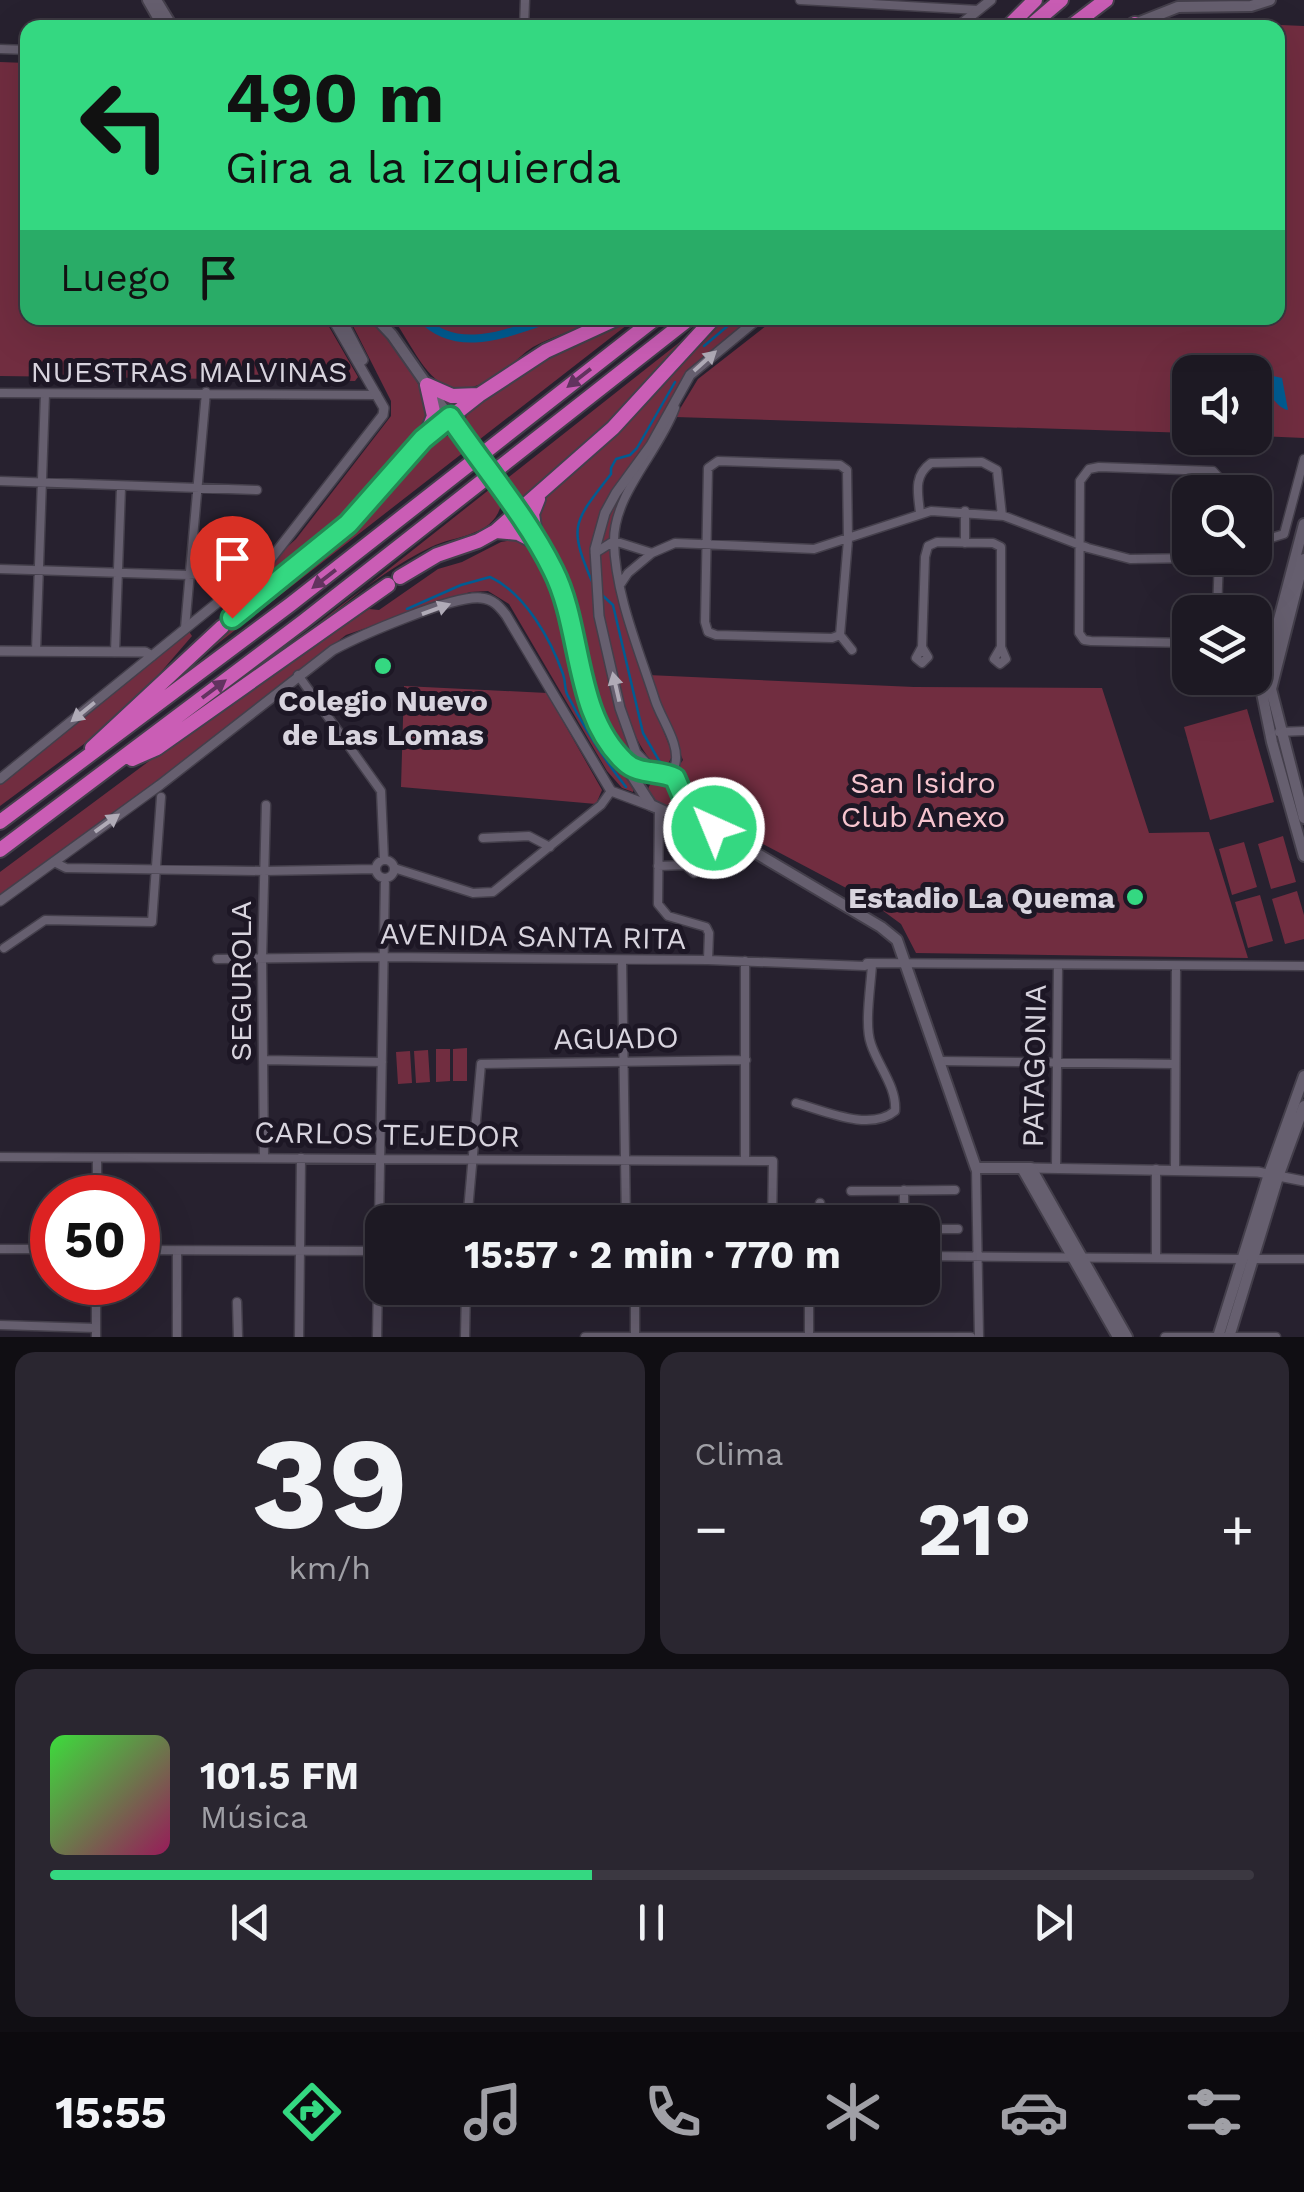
<!DOCTYPE html>
<html lang="es">
<head>
<meta charset="utf-8">
<style>
	body { margin:0; font-family:"Work Sans",sans-serif; background:#2a2630; color:#f1f3f6; height:100vh; display:flex; flex-direction:column; font-size:38px; white-space:nowrap }
	* { box-sizing:border-box; margin:0 }
	p { font-size:32px; color:#a0a0a6 }
	.icon { flex:none; width:55px; height:55px; fill:none; stroke:currentColor; stroke-width:2; stroke-linecap:round; stroke-linejoin:round }
	.map { position:relative; height:1337px; overflow:hidden }
	.panel { display:flex; flex-direction:column; gap:15px; padding:15px; background:#100e13; flex:1 }
	.panel>* { flex:none }
	.hud { position:absolute; left:20px; top:20px; width:1265px; height:305px; border-radius:20px; box-shadow:0 10px 40px #0002,0 0 0 2px #3b3841; background:#34d881; color:#111; overflow:hidden }
	.fabs { position:absolute; left:1172px; top:355px; display:grid; gap:20px }
	.fabs a { display:grid; place-items:center; width:100px; height:100px; border-radius:20px; background:#1d1923; box-shadow:0 10px 40px #0002,0 0 0 2px #3b3841; font-size:50px }
	.speed { position:absolute; left:30px; top:1175px; display:flex; gap:20px; font-size:50px; font-weight:700; text-align:center }
	.speed>* { display:grid; place-content:center; width:130px; height:130px; border-radius:50%; background:#1d1923; box-shadow:0 10px 40px #0002,0 0 0 2px #3b3841; line-height:1 }
	.speed .limit { border:15px solid #d22; background:#fff; color:#111 }
	.pin { position:absolute; display:grid; place-items:center; width:85px; height:85px; color:#fff; margin:-102px -42px; border-radius:50% 50% 50% 0; rotate:-45deg; box-shadow:0 0 10px #0007 }
	.pin .icon { rotate:45deg }
	.me { position:absolute; width:110px; margin:-55px; rotate:316deg; stroke-linejoin:round; filter:drop-shadow(0 0 8px #0008) }
	.turn { display:flex; align-items:center; gap:35px; height:210px; padding:0 40px; font-size:45px }
	.turn .icon { width:130px; height:130px; stroke-width:2.5 }
	.turn b { display:block; font-size:70px; line-height:85px }
	.then { display:flex; align-items:center; height:95px; padding:0 40px; background:#0003; gap:20px; font-size:38px }
	.big { font-size:75px; font-weight:700; line-height:1.1 }
	.panel .tile { flex:1; display:flex; flex-direction:column; justify-content:center; gap:15px; min-width:0; padding:0 35px; border-radius:20px; background:#2a2630 }
	.panel .dial { align-items:center; gap:0 }
	.dial b { font-size:130px; line-height:1 }
	.song { display:flex; align-items:center; gap:30px }
	.cover { width:120px; height:120px; border-radius:15px; background:linear-gradient(135deg,hsl(120 70% 55%),hsl(330 70% 35%)) }
	.played { height:10px; border-radius:5px; background:linear-gradient(90deg,#34d881 45%,#3b3841 45%) }
	.keys { display:flex; justify-content:space-around; direction:ltr }
	.heat { display:flex; justify-content:space-between; align-items:center; font-size:55px; direction:ltr }
	.panel .tiles { flex:1; display:grid; gap:15px; grid-template-columns:1fr 1fr }
	.tile:last-child { grid-column:span 2 }
	.trip { position:absolute; left:365px; top:1205px; width:575px; height:100px; border-radius:20px; background:#1d1923; box-shadow:0 10px 40px #0002,0 0 0 2px #3b3841; font-weight:700; line-height:100px; text-align:center }
	.tabs { display:flex; height:160px; justify-content:space-around; align-items:center; background:#0c0a0e; color:#a0a0a6 }
	.tabs .icon { width:70px; height:70px }
	.tabs .current { color:#34d881 }
	.tabs b { font-size:45px; color:#f1f3f6 }
	.map>svg:first-child { display:block }
	.green { fill:#712d40 }
	.water { fill:#015c92 }
	.lines { fill:none; stroke-linecap:round; stroke-linejoin:round }
	.stream { stroke:#015c92; stroke-width:2.5 }
	.canal { stroke:#015c92; stroke-width:8 }
	.minor-casing { stroke:#443f4b; stroke-width:11 }
	.tertiary-casing { stroke:#443f4b; stroke-width:12 }
	.secondary-casing { stroke:#443f4b; stroke-width:14 }
	.motorway-casing { stroke:#443f4b; stroke-width:18 }
	.minor { stroke:#665f6f; stroke-width:8 }
	.tertiary { stroke:#665f6f; stroke-width:9 }
	.secondary { stroke:#665f6f; stroke-width:10 }
	.motorway { stroke:#ca5db5; stroke-width:14 }
	.secondary-bridge-casing { stroke:#443f4b; stroke-width:14; stroke-linecap:butt }
	.secondary-bridge { stroke:#665f6f; stroke-width:10 }
	.oneway { fill:#b0abb7 }
	.oneway2 { fill:#62335f }
	.route-casing { stroke:#228c54; stroke-width:25 }
	.route { stroke:#34d881; stroke-width:18 }
	.poi-dot { fill:#34d881; stroke:#1d1725; stroke-width:4 }
	.labels { text-anchor:middle; dominant-baseline:central; stroke-width:10; stroke-linejoin:round; paint-order:stroke }
	.street-label { font-size:30px; fill:#d8d4de; stroke:#1d1725 }
	.poi-label { font-size:30px; font-weight:bold; fill:#d8d4de; stroke:#1d1725 }
	.park-label { font-size:30px; fill:#f6c4ce; stroke:#1d1725 }
</style>
</head>
<body>
<div class="map">
<svg width="1304" height="1337" viewBox="0 0 1304 1337">
	<rect width="100%" height="100%" fill="#27212f"/>
	<!-- green -->
	<path class="green" d="M1156 20 1304 26V438L1255 436V372H1190V433L675 417 698 379 776 318H1278V28L1148 27Z
		M0 62 27 63 28 318H324L358 377 355 381 0 376Z
		M349 318H369C387 332 431 392 427 416 423 434 409 447 397 461 350 515 304 553 245 594L241 589 296 539 391 416V401Z
		M393 318 469 320 606 318C583 328 556 334 533 347 522 354 513 364 502 372 439 415 425 366 393 318Z
		M626 318H636L475 443 465 427 467 410 539 361Z
		M720 318H752L687 370 646 446 622 476 605 509 593 544 616 706 638 765C584 713 591 662 571 596 562 569 546 546 536 519L542 500Z
		M704 323 607 428 528 499H517L505 480Z
		M447 436H454L464 452 207 652 204 650 307 571 351 531 427 442Z
		M637 470C630 485 618 502 613 518 599 569 652 704 673 754L668 764 660 767C621 747 590 586 599 544 606 514 619 493 637 470Z
		M490 489 501 505C493 537 455 535 431 547 366 579 304 637 247 681Z
		M514 540C571 561 563 634 582 681 596 717 617 752 634 787L633 792 622 788 607 771 509 604 488 591 470 592 346 635 189 757 0 895V872L164 750 369 609 379 610 438 569 462 562 501 542Z
		M188 630 192 636 135 702 111 724 0 806V782Z
		M648 675 914 687 1102 688 1149 833 1209 832 1248 958 916 953 901 924 867 899 695 808C687 795 687 781 676 770L683 760Z
		M404 686 547 693 602 790 596 804 401 787Z
		M1247 709 1274 802 1210 820 1184 727Z
		M648 792a14 14 0 1 1 28 0a14 14 0 1 1-28 0Z
		M1283 836 1296 882 1271 889 1258 844Z
		M1244 842 1257 887 1232 895 1219 849Z
		M1297 891 1304 915V939L1285 944 1272 899Z
		M1260 895 1273 941 1248 948 1235 902Z
		M467 1048V1081H453V1049Z
		M436 1049H450V1081L436 1082Z
		M428 1050 430 1082 416 1083 414 1051Z
		M410 1051 412 1083 398 1084 396 1052Z"/>
	<!-- water -->
	<path class="water" d="M1273 376 1282 378 1288 410C1278 409 1266 391 1266 382Z"/>
	<g class="lines">
		<!-- stream -->
		<path class="stream" d="M704 346 737 318
			M594 586C568 526 572 524 611 474V468L616 459 630 455 637 448 675 382
			M602 595 613 605 643 733 661 764
			M407 609 461 585 490 577C525 593 551 640 563 674 566 682 564 689 568 696 584 728 604 759 626 787"/>
		<!-- canal -->
		<path class="canal" d="M421 318C459 357 510 331 554 318"/>
		<defs>
			<path id="minor" d="M800 0 978 10
				M524 28 525 0
				M0 49 28 50
				M0 393 377 395
				M718 461 840 465 847 470 848 540 840 635 832 638 716 635 708 632 705 622 708 468Z
				M0 481 257 490
				M920 513C918 493 913 476 931 463L982 462 997 470 1002 516
				M965 543V511
				M1255 543 1284 534 1304 459
				M595 553 614 541 652 553
				M0 569 188 575 212 573 242 565 254 573
				M620 585 628 573 652 553 675 543 814 549 931 511 1004 516 1088 548 1130 559 1196 558
				M1217 612 1219 558
				M185 628 206 392
				M840 635 852 650
				M1190 643 1091 641 1084 640 1079 633 1080 481 1089 469 1099 467 1213 471 1220 479 1221 492
				M922 647 928 657 922 663 916 658 922 647 925 557 928 546 937 542 993 543 1001 547V647L1006 659 1000 664 994 659 1001 647
				M36 651 45 394
				M115 652 121 487
				M298 675 381 791 384 860
				M1279 732 1304 731
				M665 773 675 765C681 745 661 719 655 700 639 650 615 594 614 541 614 493 659 452 675 408
				M659 809 658 904 668 916 706 927 709 933 708 960
				M483 838 529 836 550 847
				M376 869a9 9 0 1 1 18 0a9 9 0 1 1-18 0Z
				M54 862 66 868 263 871 376 869
				M658 866 685 865 694 873
				M394 868 473 893 493 892 601 805 611 791
				M4 948 45 920 152 922 161 797
				M217 959 384 957 708 960 865 966 868 964
				M622 961 626 1222
				M745 961V1161
				M867 963 1304 966
				M263 1060 382 1062
				M941 1061 1174 1064
				M796 1103C825 1111 870 1132 895 1111 897 1087 878 1066 871 1044 864 1025 871 985 872 964
				M0 1157 773 1161 772 1222
				M264 1157 262 959 266 805
				M1056 1167 1058 965
				M976 1168 979 1337
				M1175 1168 1176 966
				M904 1190V1222
				M851 1191 955 1190
				M97 1198V1158
				M467 1222 481 1064 746 1060
				M819 1222 820 1203
				M922 1229H958
				M0 1249H52
				M138 1250 378 1251
				M922 1256 1243 1259
				M1156 1258V1169
				M1253 1259H1304
				M237 1302 238 1337
				M0 1325 96 1328
				M96 1337V1282
				M177 1337V1251
				M299 1337 301 1158
				M377 1337 385 878
				M465 1337 466 1288
				M585 1337H971
				M635 1337V1288
				M809 1337V1288
				M1165 1337H1276"/>
			<path id="tertiary" d="M956 28 991 0
				M341 318 363 360
				M0 651 145 652 152 656
				M653 770 636 753 620 708 599 616 595 549 605 513 616 493 651 445 690 375 759 318
				M0 779 270 560 383 415 384 408 332 318
				M0 901 160 785 333 650C361 635 453 595 481 598 493 599 499 606 506 615L611 791 654 807
				M1031 1168 1258 1172 1304 1181"/>
			<path id="secondary" d="M148 0 164 28
				M156 0 173 28
				M1135 24 1178 7 1251 6 1270 0
				M376 318 392 335 462 435
				M502 492 536 542 562 590 587 691 606 735 651 805 705 830
				M1304 524 1261 688 1272 742 1304 856
				M1304 559 1271 689 1304 818
				M625 762C640 772 657 768 671 775 683 782 683 805 695 817L881 927 897 940 976 1168H1031L1127 1337
				M1022 1168 1118 1337
				M1218 1337 1269 1174 1304 1076
				M1229 1337 1278 1177 1304 1106"/>
			<path id="motorway" d="M1007 28 1035 0
				M1028 28 1061 0
				M1069 28 1106 0
				M1129 28 1135 24
				M427 385 434 416 428 431
				M427 385 452 396 478 395
				M496 531 518 533 536 542
				M536 542 532 514 538 499
				M400 577 437 555 478 541 496 531 613 428 714 318
				M232 618 348 524 423 439 479 395 546 351 618 318
				M92 748 222 627
				M132 759 157 748 388 585
				M0 822 291 604 656 318
				M0 850 304 621 690 318"/>
		</defs>
		<!-- minor casing -->
		<use href="#minor" class="minor-casing"/>
		<!-- tertiary casing -->
		<use href="#tertiary" class="tertiary-casing"/>
		<!-- secondary casing -->
		<use href="#secondary" class="secondary-casing"/>
		<!-- motorway casing -->
		<use href="#motorway" class="motorway-casing"/>
		<!-- minor -->
		<use href="#minor" class="minor"/>
		<!-- tertiary -->
		<use href="#tertiary" class="tertiary"/>
		<!-- secondary -->
		<use href="#secondary" class="secondary"/>
		<!-- motorway -->
		<use href="#motorway" class="motorway"/>
		<defs>
			<path id="secondary-bridge" d="M462 435 502 492"/>
		</defs>
		<!-- secondary-bridge casing -->
		<use href="#secondary-bridge" class="secondary-bridge-casing"/>
		<!-- secondary-bridge -->
		<use href="#secondary-bridge" class="secondary-bridge"/>
	</g>
	<!-- one-way arrows -->
	<defs><path id="oneway-solid" d="M-6-.8H1V-3.2L6.5 0L1 3.2V.8H-6Z" transform="scale(2.5)"/></defs>
	<g class="oneway">
		<use href="#oneway-solid" transform="translate(705 361) rotate(-42)"/>
		<use href="#oneway-solid" transform="translate(436 609) rotate(-20)"/>
		<use href="#oneway-solid" transform="translate(616 687) rotate(-103)"/>
		<use href="#oneway-solid" transform="translate(83 712) rotate(141)"/>
		<use href="#oneway-solid" transform="translate(107 823) rotate(-36)"/>
	</g>
	<g class="oneway2">
		<use href="#oneway-solid" transform="translate(579 378) rotate(142)"/>
		<use href="#oneway-solid" transform="translate(324 579) rotate(142)"/>
		<use href="#oneway-solid" transform="translate(214 689) rotate(-37)"/>
	</g>
	<g class="lines">
		<defs>
			<path id="route" d="M232 618 348 524 423 439 450 417C484 467 527 517 553 570 583 629 573 714 625 762 638 775 660 770 675 778L689 811 714 828"/>
		</defs>
		<!-- route casing -->
		<use href="#route" class="route-casing"/>
		<!-- route -->
		<use href="#route" class="route"/>
	</g>
	<!-- markers -->
	<g class="poi-dot">
		<circle cx="383" cy="666" r="10"/>
		<circle cx="1135" cy="897" r="10"/>
	</g>
	<g class="labels">
		<!-- street labels -->
		<g class="street-label">
			<text x="189" y="371">NUESTRAS MALVINAS</text>
			<text transform="translate(533 936) rotate(1)">AVENIDA SANTA RITA</text>
			<text transform="translate(240 981) rotate(-90)">SEGUROLA</text>
			<text transform="translate(616 1038) rotate(-1)">AGUADO</text>
			<text transform="translate(1034 1066) rotate(-89)">PATAGONIA</text>
			<text transform="translate(387 1134) rotate(1)">CARLOS TEJEDOR</text>
		</g>
		<!-- poi labels -->
		<g class="poi-label">
			<text x="383" y="700">Colegio Nuevo<tspan x="383" dy="34">de Las Lomas</tspan></text>
			<text x="1115" y="897" text-anchor="end">Estadio La Quema</text>
		</g>
		<!-- park labels -->
		<g class="park-label">
			<text x="923" y="782">San Isidro<tspan x="923" dy="34">Club Anexo</tspan></text>
		</g>
	</g>
</svg>
<div class="fabs">
<a><svg class="icon" aria-label="sound" viewBox="0 0 24 24"><path d="M4 9h4l5-4v14l-5-4H4zM17 9q2 3 0 6"/></svg></a>
<a><svg class="icon" aria-label="search" viewBox="0 0 24 24"><circle cx="10" cy="10" r="6"/><path d="M15 15l6 6"/></svg></a>
<a><svg class="icon" aria-label="layers" viewBox="0 0 24 24"><path d="M12 4l9 5-9 5-9-5zM3 14l9 5 9-5"/></svg></a>
</div>
<div class="speed"><div class="limit">50</div></div>
<div class="pin" style="left:232px;top:618px;background:#d93025"><svg class="icon" aria-label="arrive" viewBox="0 0 24 24"><path d="M6 21V4h12l-3 4 3 4H6"/></svg></div>
<svg class="me" style="left:714px;top:828px" viewBox="-20 -20 40 40"><circle r="17" fill="#34d881" stroke="#fff" stroke-width="3"/><path d="M0-11L8 9 0 5-8 9z" fill="#fff"/></svg>
<div class="trip">15:57 · 2 min · 770 m</div>
<div class="hud">
<div class="turn"><svg class="icon" aria-label="left" viewBox="0 0 24 24"><path d="M17 20v-9H6M10 6l-5 5 5 5"/></svg><div><b>490 m</b>Gira a la izquierda</div></div>
<div class="then">Luego<svg class="icon" aria-label="arrive" viewBox="0 0 24 24"><path d="M6 21V4h12l-3 4 3 4H6"/></svg></div>
</div>
</div>
<section class="panel">
<div class="tiles">
<div class="tile dial"><b>39</b><p>km/h</p></div>
<div class="tile"><p>Clima</p>
<div class="heat"><a>−</a><b class="big">21°</b><a>+</a></div>
</div>
<div class="tile">
<div class="song"><i class="cover"></i><div><b>101.5 FM</b><p>Música</p></div></div>
<div class="played"></div>
<div class="keys"><svg class="icon" aria-label="previous" viewBox="0 0 24 24"><path d="M18 5L8 12l10 7zM5 5v14"/></svg><svg class="icon" aria-label="pause" viewBox="0 0 24 24"><path d="M8 5v14M16 5v14"/></svg><svg class="icon" aria-label="next" viewBox="0 0 24 24"><path d="M6 5l10 7-10 7zM19 5v14"/></svg></div>
</div>
</div>
</section>
<nav class="tabs">
<b>15:55</b>
<svg class="icon current" aria-label="directions" viewBox="0 0 24 24"><path d="M12 3l9 9-9 9-9-9zM9 14v-3h6M13 9l2 2-2 2"/></svg>
<svg class="icon" aria-label="music" viewBox="0 0 24 24"><path d="M9 18V5l10-2v13"/><circle cx="6" cy="18" r="3"/><circle cx="16" cy="16" r="3"/></svg>
<svg class="icon" aria-label="phone" viewBox="0 0 24 24"><path d="M5 4h4l2 5-3 2q2 4 5 5l2-3 5 2v4C11 20 4 13 5 4z"/></svg>
<svg class="icon" aria-label="climate" viewBox="0 0 24 24"><path d="M12 3v18M4 7l16 10M4 17L20 7"/></svg>
<svg class="icon" aria-label="car" viewBox="0 0 24 24"><path d="M5 17H2v-5l4-1 3-4h7l3 4 3 1v5h-3M9 17h6M6 11h13"/><circle cx="7" cy="17" r="2"/><circle cx="17" cy="17" r="2"/></svg>
<svg class="icon" aria-label="filters" viewBox="0 0 24 24"><path d="M4 7h16M4 17h16"/><circle cx="9" cy="7" r="2"/><circle cx="15" cy="17" r="2"/></svg>
</nav>
</body>
</html>
